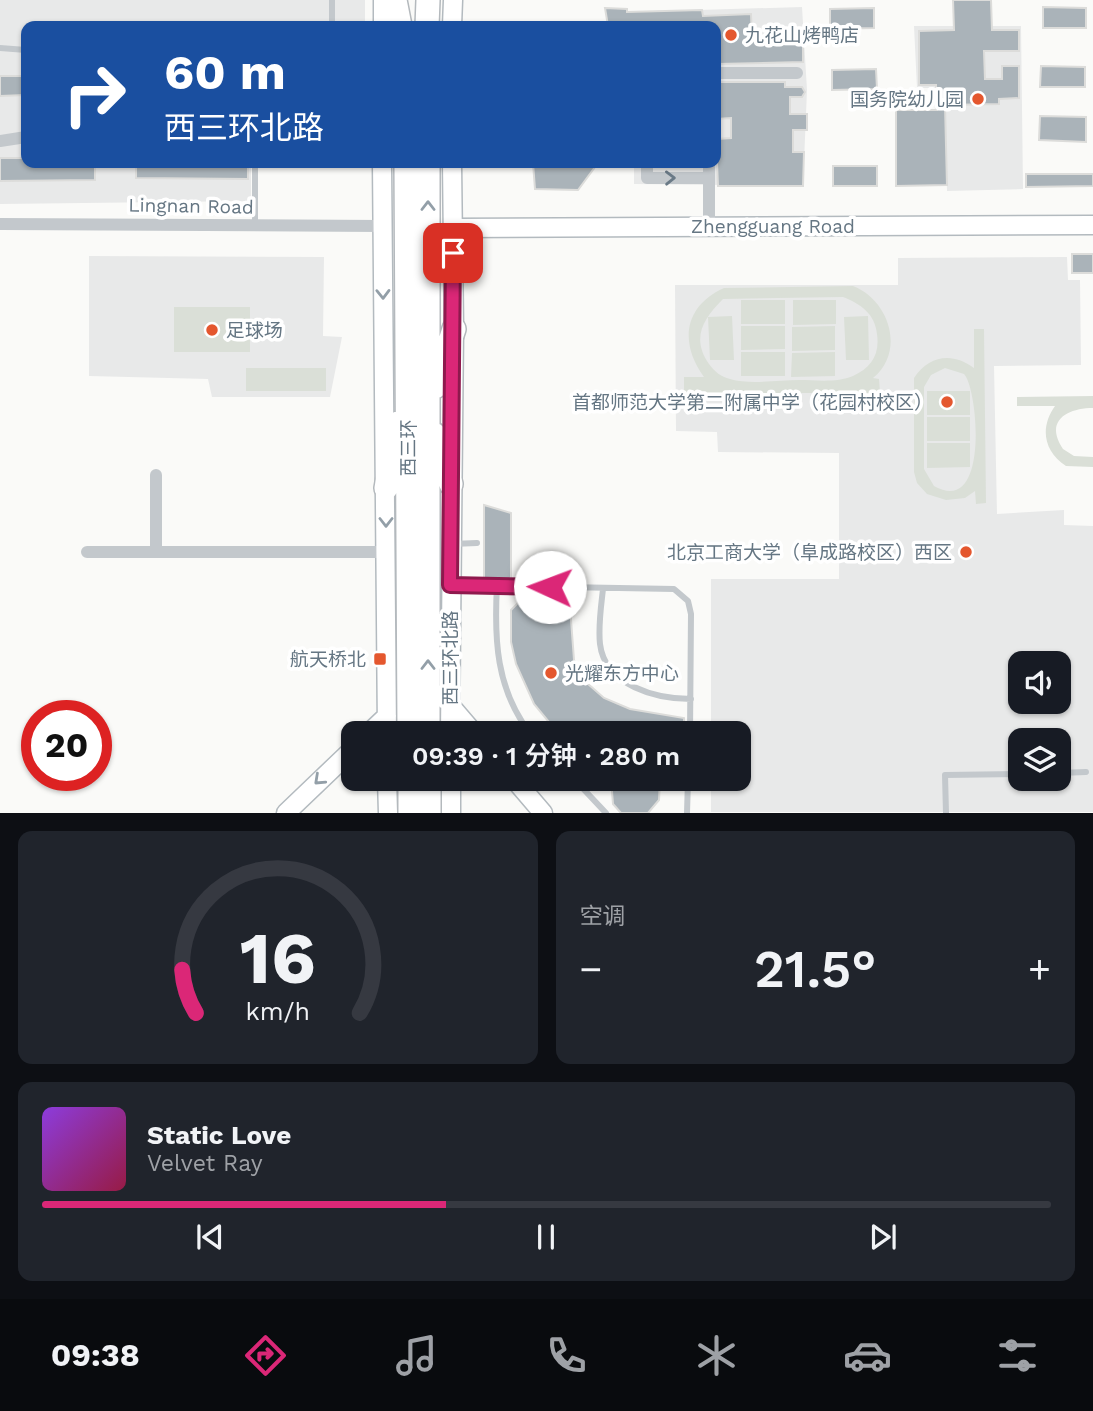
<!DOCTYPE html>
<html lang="zh">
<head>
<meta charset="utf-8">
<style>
	body { margin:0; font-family:"Work Sans","Noto Sans SC",sans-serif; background:#20242c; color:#f1f3f6; height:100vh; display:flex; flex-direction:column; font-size:26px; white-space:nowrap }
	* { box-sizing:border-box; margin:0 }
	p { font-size:23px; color:#9ea1a6 }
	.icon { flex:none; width:38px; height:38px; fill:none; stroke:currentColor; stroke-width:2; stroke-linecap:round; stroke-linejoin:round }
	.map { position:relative; height:813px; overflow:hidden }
	.sheet { display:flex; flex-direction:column; gap:18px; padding:18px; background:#0d0f14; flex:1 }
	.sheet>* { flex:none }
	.top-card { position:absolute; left:21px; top:21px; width:700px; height:147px; border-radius:14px; box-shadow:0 2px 5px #0004; background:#1a4fa0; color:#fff; overflow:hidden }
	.controls { position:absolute; left:1008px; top:651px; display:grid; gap:14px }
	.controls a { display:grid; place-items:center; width:63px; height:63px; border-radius:14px; background:#171b24; box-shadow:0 2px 5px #0004; font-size:35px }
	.speed { position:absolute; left:21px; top:700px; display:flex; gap:14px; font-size:35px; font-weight:700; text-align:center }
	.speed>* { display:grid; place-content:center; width:91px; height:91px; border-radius:50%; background:#171b24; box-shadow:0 2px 5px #0004; line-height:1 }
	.speed .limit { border:10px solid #d22; background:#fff; color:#111 }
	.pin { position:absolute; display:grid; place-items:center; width:60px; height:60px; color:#fff; margin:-30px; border-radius:14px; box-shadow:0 4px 10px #0006 }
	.me { position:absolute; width:77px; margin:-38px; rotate:272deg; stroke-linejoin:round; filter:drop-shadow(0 0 5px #0008) }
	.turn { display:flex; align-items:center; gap:24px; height:147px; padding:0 28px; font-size:32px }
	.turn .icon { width:91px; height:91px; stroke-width:2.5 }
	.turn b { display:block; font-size:49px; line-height:60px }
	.big { font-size:52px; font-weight:600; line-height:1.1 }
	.sheet .card { flex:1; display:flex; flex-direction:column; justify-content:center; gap:10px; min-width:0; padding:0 24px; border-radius:14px; background:#20242c }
	.sheet .dial { align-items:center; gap:0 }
	.dial svg { height:182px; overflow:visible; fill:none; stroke:#363941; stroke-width:7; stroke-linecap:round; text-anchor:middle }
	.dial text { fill:#f1f3f6; stroke:none }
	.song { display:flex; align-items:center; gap:21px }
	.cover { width:84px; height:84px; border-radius:10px; background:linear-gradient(135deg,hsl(270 70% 55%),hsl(340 70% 35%)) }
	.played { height:7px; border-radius:4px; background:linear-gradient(90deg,#db2777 40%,#363941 40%) }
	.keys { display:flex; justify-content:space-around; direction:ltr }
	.heat { display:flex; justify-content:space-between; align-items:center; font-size:38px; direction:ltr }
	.sheet .tiles { flex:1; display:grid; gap:18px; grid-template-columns:1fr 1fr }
	.card:last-child { grid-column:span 2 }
	.trip { position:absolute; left:341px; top:721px; width:410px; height:70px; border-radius:14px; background:#171b24; box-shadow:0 2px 5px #0004; font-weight:600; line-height:70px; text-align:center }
	.dock { display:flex; height:112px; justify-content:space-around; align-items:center; background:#090b0e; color:#9ea1a6 }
	.dock .icon { width:49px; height:49px }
	.dock .selected { color:#db2777 }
	.dock b { font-size:32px; color:#f1f3f6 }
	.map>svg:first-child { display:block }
	.built { fill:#e8e9e9; fill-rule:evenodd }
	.green { fill:#dadfd7; fill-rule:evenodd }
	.building { fill:#aab3b9; stroke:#dcdcda; stroke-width:2 }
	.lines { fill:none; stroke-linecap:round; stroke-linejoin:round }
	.secondary-casing { stroke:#b3babf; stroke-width:21 }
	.highway-casing { stroke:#b4b9bd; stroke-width:26 }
	.lane { stroke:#c3c8cc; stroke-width:6 }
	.street { stroke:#c3c8cc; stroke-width:12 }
	.secondary { stroke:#fff; stroke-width:18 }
	.highway { stroke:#fff; stroke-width:23 }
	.oneway { stroke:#6a7a87 }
	.oneway2 { stroke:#939fa8 }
	.route-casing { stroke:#8e194d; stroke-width:18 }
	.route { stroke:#db2777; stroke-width:12 }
	.poi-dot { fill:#e4572e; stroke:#fff; stroke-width:2.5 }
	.labels { text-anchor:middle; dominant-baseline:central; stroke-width:7; stroke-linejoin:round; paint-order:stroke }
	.poi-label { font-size:19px; fill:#657683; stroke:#fff; text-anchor:end }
	.street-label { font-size:19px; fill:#657683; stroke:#fff }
</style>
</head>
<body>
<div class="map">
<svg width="1093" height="813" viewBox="0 0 1093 813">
	<rect width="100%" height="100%" fill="#fafaf8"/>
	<!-- built -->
	<path class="built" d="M0 0H365V26H26V163H251V201L0 204Z
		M802 7 807 90 803 186 634 184V163H716V26H632V12Z
		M914 26H1021L1023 189 947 191 945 111 935 110 933 88H917Z
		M89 256 324 257 323 336 342 337 330 397H212L208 379 89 376Z
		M1067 257 1068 280H1080L1081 365 994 366 997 514 1064 510V525L1093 526V812H711V779H738V733H711V579H839V453L718 452 717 432 676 431 675 285H898V258ZM1020 663H1059V702H1020ZM1020 740H1059V779H1020Z"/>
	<!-- green -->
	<path class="green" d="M853 286C889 300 906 351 873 378L879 379 880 393H684V377H704C679 343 684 306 724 288ZM843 297C861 304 875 314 877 334 880 355 871 368 853 376 837 383 816 380 799 380 778 380 750 385 730 379 721 377 714 371 709 364 691 338 703 319 723 299Z
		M741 300H785V324H741Z
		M793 300H836V324L793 325Z
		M174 307H250V352H174Z
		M732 316 734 360H710L708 317Z
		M868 316 869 360H846L844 317Z
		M741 326H785V349L741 350Z
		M835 326V350L792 351V327Z
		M974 329H984L986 503 976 504 975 491 965 498 946 500 927 494 917 483 914 472V378C929 355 953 352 974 368ZM945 368 964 374C978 388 990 518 934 486L924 469V387L931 375Z
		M741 352H785V376H741Z
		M835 352V376L791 377 792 353Z
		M246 368H326V391H246Z
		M927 391H970V415H927Z
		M1093 396V408C1067 408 1044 421 1063 449L1074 456 1093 457V467L1066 466C1043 451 1040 427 1055 406H1017V397Z
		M927 417H970V441H927Z
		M927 443H970V467L927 468Z"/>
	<!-- building -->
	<path class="building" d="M953 0H991L992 30H1019V51H984L985 79H1002V66H1019V98L999 99V104L945 105 947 185 896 186V110H937L936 85H919V31L954 30Z
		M1043 7 1086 8V28H1043Z
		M605 8 627 9V12L702 10 703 16 751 14 752 39H803V62L717 64 716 26H608Z
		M874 8V28L830 29V9Z
		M1041 66 1085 67V87H1040Z
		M876 69 877 89 832 90V70Z
		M0 76H26V95L0 96Z
		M717 82H785V87H802L805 92 802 97H790V114H807V130H793V152H804L803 186H718L716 139 731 138V118L716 119Z
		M1040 116 1086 117V142L1039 140Z
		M0 158H26V163H95V180L0 181Z
		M136 163H248V179L136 178Z
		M533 163H598L578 190 535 189Z
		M833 166H877V186H833Z
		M1026 174H1093V186L1026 187Z
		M1072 254H1093V273H1072Z
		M484 505 511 513V579H484Z
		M518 603 570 606 574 660 587 683 604 698 630 709 684 718V733H558L534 704 516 664 511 642V610Z
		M611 779H660L659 800 648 813H621L613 804Z"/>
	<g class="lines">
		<defs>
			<path id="secondary" d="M383 26V0
				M452 26 453 0
				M382 163 387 733
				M453 228 1093 225
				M450 705 474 733
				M369 733 387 716
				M450 733 454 329 452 163
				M387 779 388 813
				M451 779V813
				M514 779 543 813
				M286 813 354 748"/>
			<path id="highway" d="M395 0 400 26
				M427 26 428 0
				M406 163 409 733
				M428 163V733
				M435 387 454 329
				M434 434 451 484
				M386 488 398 423
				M410 779V813
				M429 779V813"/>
		</defs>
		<!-- secondary casing -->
		<use href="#secondary" class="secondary-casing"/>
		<!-- highway casing -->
		<use href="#highway" class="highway-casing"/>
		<!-- lane -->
		<path class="lane" d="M332 26V0
			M0 48 26 50
			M255 226V163
			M452 544 477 543
			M452 585 674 589 688 601 691 614 690 733
			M497 585C494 639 496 689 530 733
			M603 589C601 607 598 626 600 644 605 686 657 699 691 699
			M1059 773 1086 772
			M574 779 606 813
			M687 813 688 779
			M946 813 945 775 1020 774"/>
		<!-- street -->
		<path class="street" d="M716 73H797
			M0 141 26 137
			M647 163V178H709
			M0 224 382 226
			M709 227V163
			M156 475V551
			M87 552H386"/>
		<!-- secondary -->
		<use href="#secondary" class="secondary"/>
		<!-- highway -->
		<use href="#highway" class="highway"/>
	</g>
	<!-- one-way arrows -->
	<defs><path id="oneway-chevron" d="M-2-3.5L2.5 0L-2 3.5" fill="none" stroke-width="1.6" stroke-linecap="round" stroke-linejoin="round" transform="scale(1.75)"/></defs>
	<use class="oneway" href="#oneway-chevron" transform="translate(670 178) rotate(-1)"/>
	<g class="oneway2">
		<use href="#oneway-chevron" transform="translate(428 206) rotate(-90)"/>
		<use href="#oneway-chevron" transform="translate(383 294) rotate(89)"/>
		<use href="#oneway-chevron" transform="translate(386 522) rotate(90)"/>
		<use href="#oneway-chevron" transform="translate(428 665) rotate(-90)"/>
		<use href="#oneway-chevron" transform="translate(319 780) rotate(137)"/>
	</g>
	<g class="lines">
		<defs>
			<path id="route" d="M453 253 450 585 550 587"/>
		</defs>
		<!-- route casing -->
		<use href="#route" class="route-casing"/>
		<!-- route -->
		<use href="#route" class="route"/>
	</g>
	<!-- markers -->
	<g class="poi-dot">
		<circle cx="731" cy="35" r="7"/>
		<circle cx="978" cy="99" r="7"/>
		<circle cx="212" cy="330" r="7"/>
		<circle cx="947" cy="402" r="7"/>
		<circle cx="966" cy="552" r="7"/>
		<rect x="373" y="652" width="14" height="14" rx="3.5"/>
		<circle cx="551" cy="673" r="7"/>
	</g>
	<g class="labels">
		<!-- poi labels -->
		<g class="poi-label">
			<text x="745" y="35" text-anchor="start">九花山烤鸭店</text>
			<text x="964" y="99">国务院幼儿园</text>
			<text x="226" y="330" text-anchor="start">足球场</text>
			<text x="933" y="402">首都师范大学第二附属中学（花园村校区）</text>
			<text x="952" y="552">北京工商大学（阜成路校区）西区</text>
			<text x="366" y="659">航天桥北</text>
			<text x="565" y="673" text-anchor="start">光耀东方中心</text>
		</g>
		<!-- street labels -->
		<g class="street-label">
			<text transform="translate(191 206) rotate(1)">Lingnan Road</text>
			<text x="773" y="226">Zhengguang Road</text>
			<text transform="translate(408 448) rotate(-90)">西三环</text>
			<text transform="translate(450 658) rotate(-90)">西三环北路</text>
		</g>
	</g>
</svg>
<div class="controls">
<a><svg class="icon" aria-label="sound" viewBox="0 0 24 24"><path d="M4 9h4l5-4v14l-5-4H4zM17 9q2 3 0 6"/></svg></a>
<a><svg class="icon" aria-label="layers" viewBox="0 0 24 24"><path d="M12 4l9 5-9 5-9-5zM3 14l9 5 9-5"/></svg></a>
</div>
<div class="speed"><div class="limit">20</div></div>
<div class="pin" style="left:453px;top:253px;background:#d93025"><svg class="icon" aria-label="arrive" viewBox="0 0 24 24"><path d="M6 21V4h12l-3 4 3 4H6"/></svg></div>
<svg class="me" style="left:550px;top:587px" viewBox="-20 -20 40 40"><circle r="19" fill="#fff"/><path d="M0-13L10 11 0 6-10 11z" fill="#db2777"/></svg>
<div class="trip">09:39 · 1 分钟 · 280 m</div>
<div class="top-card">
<div class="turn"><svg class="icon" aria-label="right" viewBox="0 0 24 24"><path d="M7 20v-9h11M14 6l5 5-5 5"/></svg><div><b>60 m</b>西三环北路</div></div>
</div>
</div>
<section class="sheet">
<div class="tiles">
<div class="card dial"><svg viewBox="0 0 100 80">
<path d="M14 69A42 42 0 1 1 86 69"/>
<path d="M14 69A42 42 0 0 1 8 50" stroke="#db2777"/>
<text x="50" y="56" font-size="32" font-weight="700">16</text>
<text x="50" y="72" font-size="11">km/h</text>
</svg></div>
<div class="card"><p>空调</p>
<div class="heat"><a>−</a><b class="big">21.5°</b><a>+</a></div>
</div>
<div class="card">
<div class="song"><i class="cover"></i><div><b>Static Love</b><p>Velvet Ray</p></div></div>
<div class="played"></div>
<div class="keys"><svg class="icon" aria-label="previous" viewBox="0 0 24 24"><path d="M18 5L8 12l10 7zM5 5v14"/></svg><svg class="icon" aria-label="pause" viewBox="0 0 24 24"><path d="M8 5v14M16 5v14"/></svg><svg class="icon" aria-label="next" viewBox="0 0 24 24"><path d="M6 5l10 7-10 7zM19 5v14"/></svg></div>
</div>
</div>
</section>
<nav class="dock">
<b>09:38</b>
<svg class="icon selected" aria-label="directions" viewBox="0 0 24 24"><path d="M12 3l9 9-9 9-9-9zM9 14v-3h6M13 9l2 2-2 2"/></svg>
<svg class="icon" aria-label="music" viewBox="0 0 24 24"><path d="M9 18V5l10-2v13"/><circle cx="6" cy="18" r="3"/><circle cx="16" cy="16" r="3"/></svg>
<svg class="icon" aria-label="phone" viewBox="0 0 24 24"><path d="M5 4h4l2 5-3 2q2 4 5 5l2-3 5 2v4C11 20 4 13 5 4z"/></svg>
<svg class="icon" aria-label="climate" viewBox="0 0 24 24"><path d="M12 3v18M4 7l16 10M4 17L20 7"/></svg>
<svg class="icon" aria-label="car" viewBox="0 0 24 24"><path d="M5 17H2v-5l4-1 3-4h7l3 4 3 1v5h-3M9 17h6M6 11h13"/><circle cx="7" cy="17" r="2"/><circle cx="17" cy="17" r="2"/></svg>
<svg class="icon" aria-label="filters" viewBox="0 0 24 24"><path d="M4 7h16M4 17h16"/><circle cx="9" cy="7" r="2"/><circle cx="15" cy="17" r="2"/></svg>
</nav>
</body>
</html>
